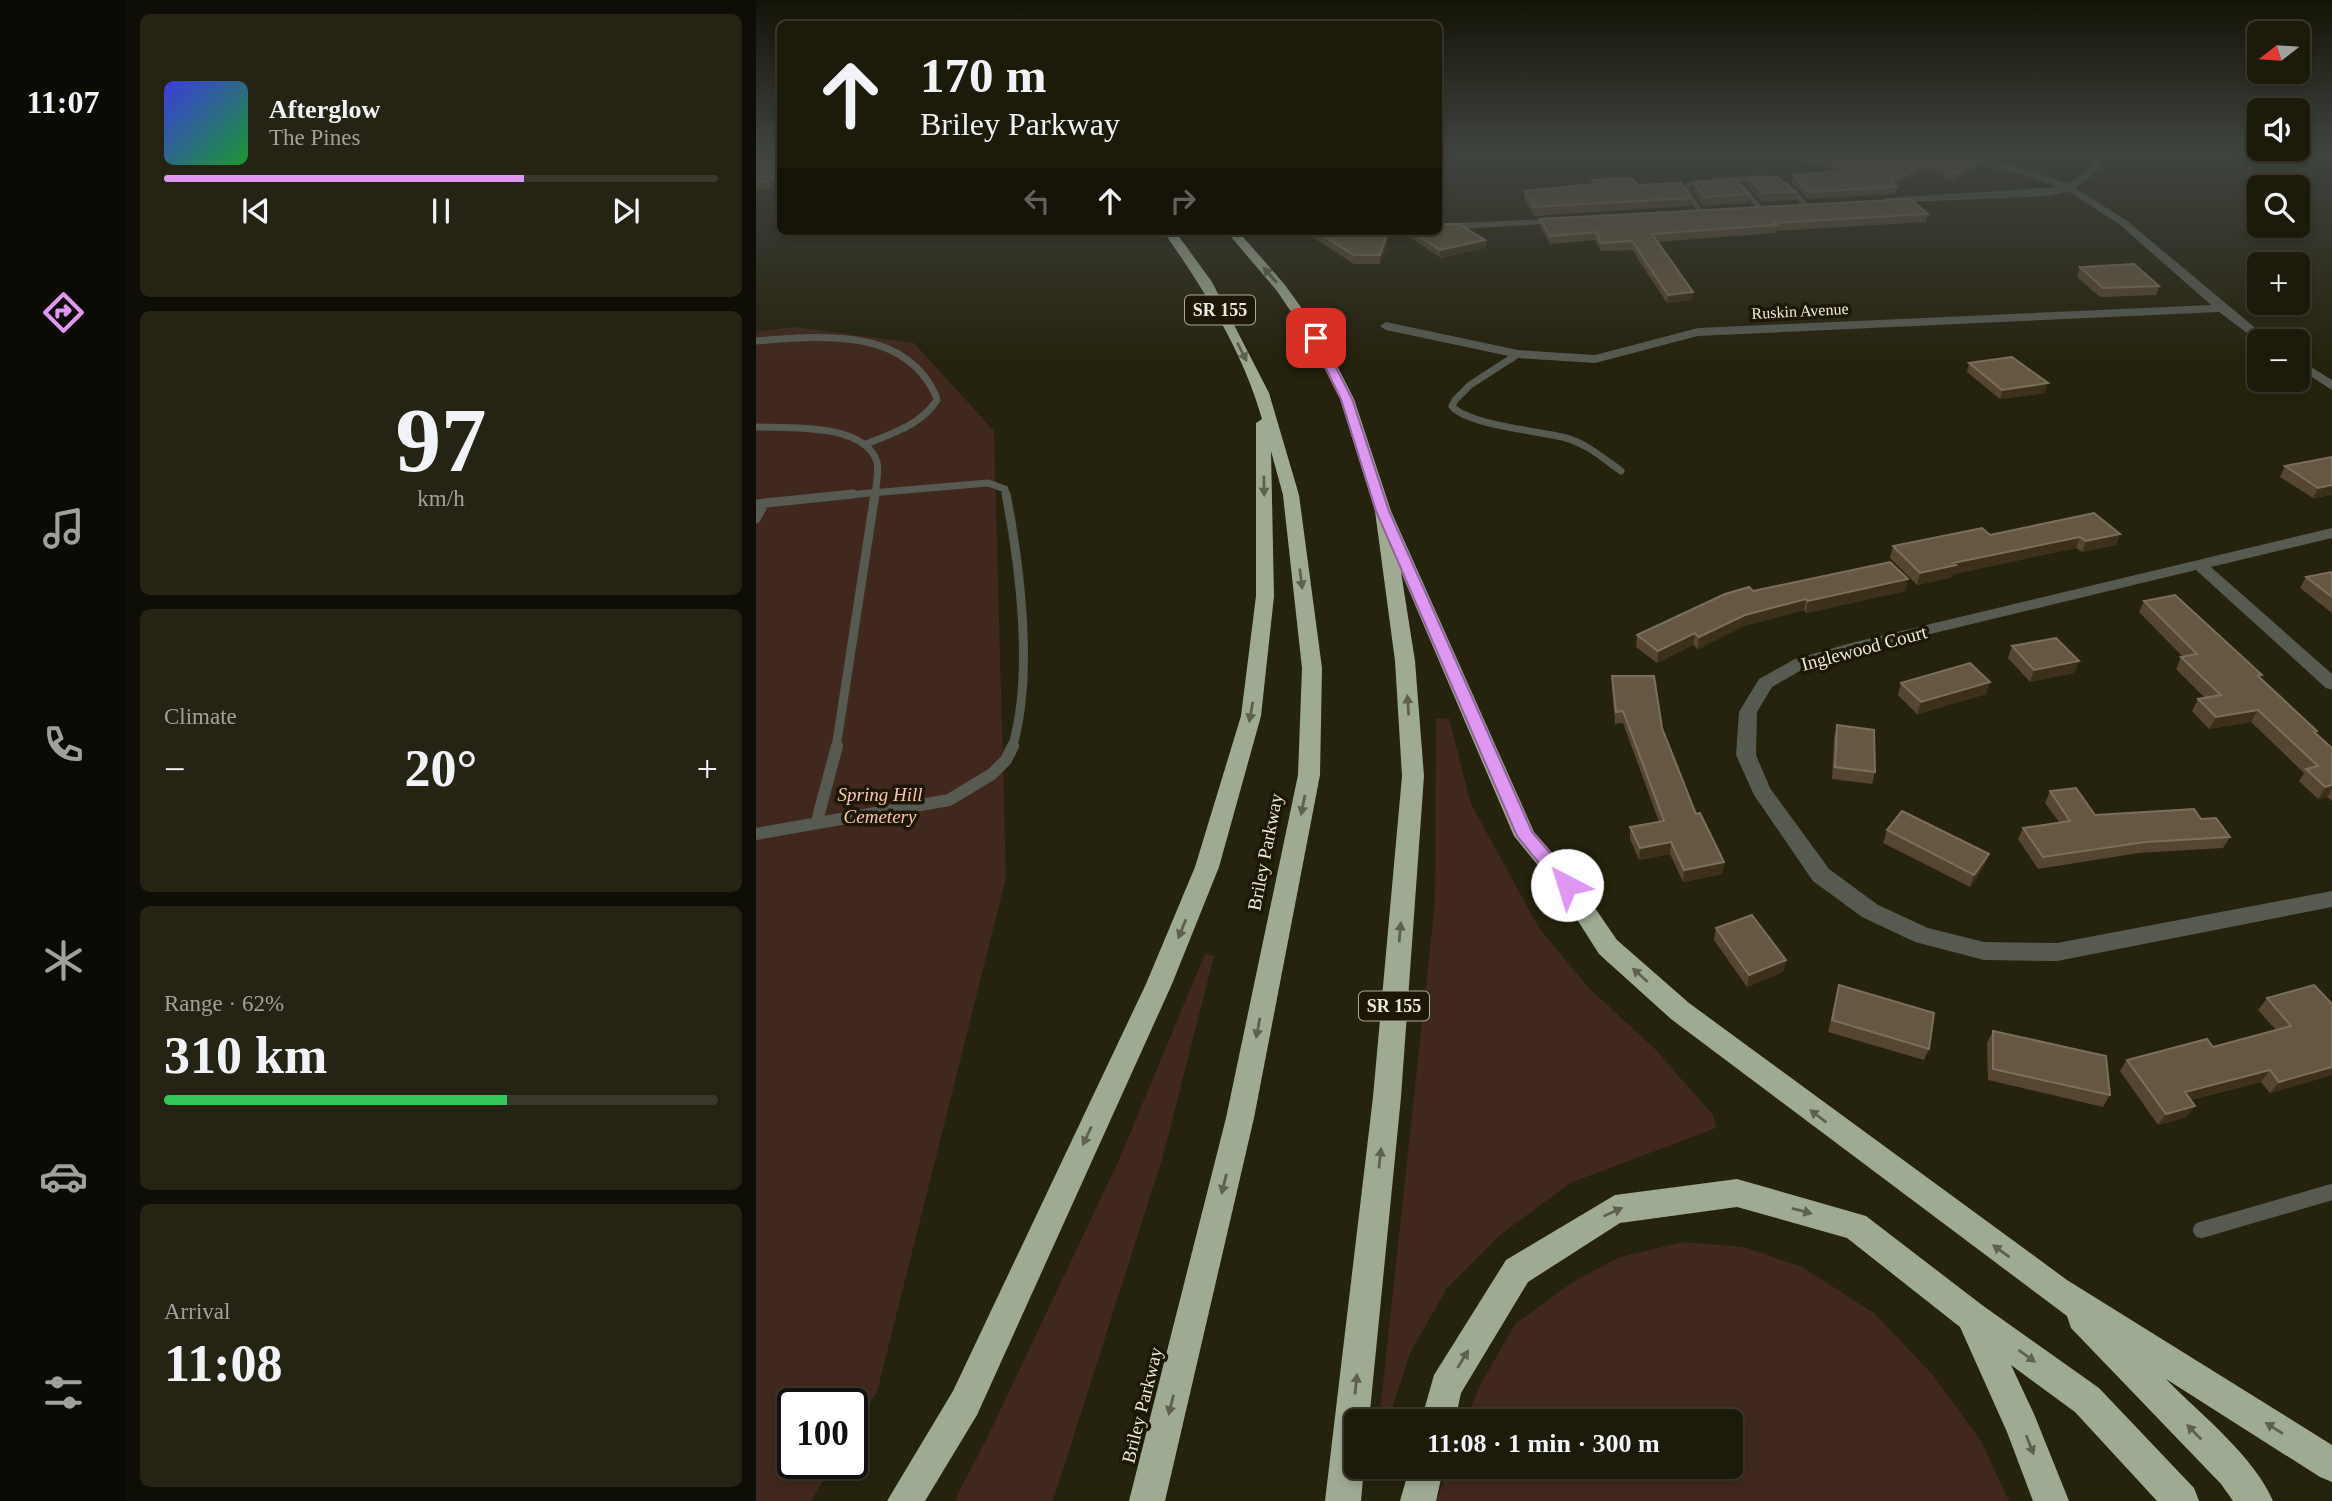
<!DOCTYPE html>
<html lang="en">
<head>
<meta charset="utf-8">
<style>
	body { margin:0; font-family:Georgia,serif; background:#252313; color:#f1f3f6; height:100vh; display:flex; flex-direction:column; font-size:26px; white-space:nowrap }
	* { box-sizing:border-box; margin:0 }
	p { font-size:23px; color:#a0a19c }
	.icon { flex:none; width:38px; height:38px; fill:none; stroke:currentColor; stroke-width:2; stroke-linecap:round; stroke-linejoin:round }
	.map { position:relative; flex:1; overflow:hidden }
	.panel { display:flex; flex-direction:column; gap:14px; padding:14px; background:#0f0e06; width:630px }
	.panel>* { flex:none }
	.hud { position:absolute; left:21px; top:21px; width:665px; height:214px; border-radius:10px; box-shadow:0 4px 10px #0003,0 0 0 2px #3a382b; background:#1c1a0a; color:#f1f3f6; overflow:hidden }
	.needle { width:46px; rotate:253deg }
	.buttons { position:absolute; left:1491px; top:21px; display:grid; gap:14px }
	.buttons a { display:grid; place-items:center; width:63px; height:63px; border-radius:10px; background:#1c1a0a; box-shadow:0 4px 10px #0003,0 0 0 2px #3a382b; font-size:35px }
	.speed { position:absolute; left:21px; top:1388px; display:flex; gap:14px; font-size:35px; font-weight:700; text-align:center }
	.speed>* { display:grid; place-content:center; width:91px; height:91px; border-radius:50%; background:#1c1a0a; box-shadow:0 4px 10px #0003,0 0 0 2px #3a382b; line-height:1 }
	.speed .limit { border:4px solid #111; border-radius:10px; background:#fff; color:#111 }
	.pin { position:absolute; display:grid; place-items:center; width:60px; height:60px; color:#fff; margin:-30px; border-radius:14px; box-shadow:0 4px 10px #0006 }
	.me { position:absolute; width:77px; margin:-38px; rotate:320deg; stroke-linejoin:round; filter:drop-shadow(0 0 5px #0008) }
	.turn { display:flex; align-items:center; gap:24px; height:147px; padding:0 28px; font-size:32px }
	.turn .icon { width:91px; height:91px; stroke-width:2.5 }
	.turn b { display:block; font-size:49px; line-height:60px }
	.lanes { display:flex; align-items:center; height:66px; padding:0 28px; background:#0003; justify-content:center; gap:35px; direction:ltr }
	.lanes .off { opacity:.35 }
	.big { font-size:52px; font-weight:600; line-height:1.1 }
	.panel .widget { flex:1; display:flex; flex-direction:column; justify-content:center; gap:10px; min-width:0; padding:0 24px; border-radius:10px; background:#252313 }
	.panel .dial { align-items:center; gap:0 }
	.dial b { font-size:91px; line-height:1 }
	.song { display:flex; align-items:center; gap:21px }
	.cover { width:84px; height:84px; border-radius:10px; background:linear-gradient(135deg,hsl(240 70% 55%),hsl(130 70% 35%)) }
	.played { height:7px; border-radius:4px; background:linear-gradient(90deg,#de98f2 65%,#3a382b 65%) }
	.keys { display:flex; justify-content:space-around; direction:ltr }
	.heat { display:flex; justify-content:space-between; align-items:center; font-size:38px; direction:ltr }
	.charge { height:10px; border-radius:5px; background:linear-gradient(90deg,#34c759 62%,#3a382b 0) }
	.trip { position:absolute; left:588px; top:1409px; width:399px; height:70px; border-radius:10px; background:#1c1a0a; box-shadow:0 4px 10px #0003,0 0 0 2px #3a382b; font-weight:600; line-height:70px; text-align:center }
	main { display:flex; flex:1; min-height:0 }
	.tabs { display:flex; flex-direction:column; width:126px; justify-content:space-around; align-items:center; background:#0b0a04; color:#a0a19c }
	.tabs .icon { width:49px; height:49px }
	.tabs .current { color:#de98f2 }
	.tabs b { font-size:32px; color:#f1f3f6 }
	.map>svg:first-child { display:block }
	.green { fill:#41281e }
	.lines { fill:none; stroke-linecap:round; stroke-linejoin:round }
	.service-far4 { stroke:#565a51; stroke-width:5 }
	.service-far3 { stroke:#565a51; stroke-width:7 }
	.service-far2 { stroke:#565a51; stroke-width:9 }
	.service-far1 { stroke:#565a51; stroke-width:12 }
	.service { stroke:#565a51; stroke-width:16 }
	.minor { fill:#565a51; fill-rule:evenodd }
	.motorway { fill:#9faa93; fill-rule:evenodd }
	.wall { fill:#564530 }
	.shaded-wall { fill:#3c301a }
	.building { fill:#665743; stroke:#7b6e5b; stroke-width:2 }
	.oneway { fill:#5e614c }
	.route { fill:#de98f2; stroke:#90639d; stroke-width:2 }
	.labels { text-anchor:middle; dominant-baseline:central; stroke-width:7; stroke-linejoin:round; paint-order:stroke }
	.far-street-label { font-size:16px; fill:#eceadd; stroke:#1c1805 }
	.shield { fill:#1c1805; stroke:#aeab9c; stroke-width:2 }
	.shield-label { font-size:18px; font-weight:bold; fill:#eceadd }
	.street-label { font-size:19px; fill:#eceadd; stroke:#1c1805 }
	.park-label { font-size:19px; font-style:italic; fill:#fdc4ad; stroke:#1c1805 }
</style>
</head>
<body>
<main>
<nav class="tabs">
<b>11:07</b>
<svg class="icon current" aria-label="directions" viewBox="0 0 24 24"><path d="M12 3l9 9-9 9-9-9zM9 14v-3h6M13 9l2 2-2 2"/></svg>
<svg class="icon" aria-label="music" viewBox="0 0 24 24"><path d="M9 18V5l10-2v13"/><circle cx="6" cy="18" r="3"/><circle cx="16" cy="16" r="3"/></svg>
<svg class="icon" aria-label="phone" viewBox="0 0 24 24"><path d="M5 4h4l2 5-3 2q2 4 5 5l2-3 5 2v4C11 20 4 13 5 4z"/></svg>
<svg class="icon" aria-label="climate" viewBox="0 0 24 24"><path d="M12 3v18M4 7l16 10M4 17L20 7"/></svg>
<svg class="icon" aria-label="car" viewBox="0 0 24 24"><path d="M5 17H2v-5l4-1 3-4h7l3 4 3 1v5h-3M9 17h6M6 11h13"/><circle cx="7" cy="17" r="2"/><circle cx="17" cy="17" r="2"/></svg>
<svg class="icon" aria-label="filters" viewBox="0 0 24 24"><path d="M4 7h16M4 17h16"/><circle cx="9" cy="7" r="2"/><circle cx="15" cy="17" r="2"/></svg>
</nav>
<section class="panel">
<div class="widget">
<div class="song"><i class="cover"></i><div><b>Afterglow</b><p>The Pines</p></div></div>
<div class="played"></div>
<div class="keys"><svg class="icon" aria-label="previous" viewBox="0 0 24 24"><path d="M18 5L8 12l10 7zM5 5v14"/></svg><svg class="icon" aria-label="pause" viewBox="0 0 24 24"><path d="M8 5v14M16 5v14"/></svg><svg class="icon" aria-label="next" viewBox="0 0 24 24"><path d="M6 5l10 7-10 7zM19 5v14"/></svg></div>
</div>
<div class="widget dial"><b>97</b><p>km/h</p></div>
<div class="widget"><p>Climate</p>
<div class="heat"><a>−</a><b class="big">20°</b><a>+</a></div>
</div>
<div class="widget"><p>Range · 62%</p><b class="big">310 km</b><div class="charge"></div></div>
<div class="widget"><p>Arrival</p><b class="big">11:08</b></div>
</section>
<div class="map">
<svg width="1576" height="1501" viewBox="0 0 1576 1501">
	<rect width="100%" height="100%" fill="#25220d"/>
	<!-- green -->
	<path class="green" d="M39 327 158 343 238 431 250 878 121 1392 96 1432V1404H37V1463H78L55 1501H0V331Z
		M693 718 715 804 783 928 832 987 899 1049 957 1115 960 1128 814 1183 744 1235 691 1288 654 1353 632 1421H623L679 902 680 719Z
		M449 954 458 956 407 1156 297 1501H198L231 1438 363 1160Z
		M927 1242 988 1247 1046 1267 1118 1313 1176 1374 1225 1441 1253 1501H680L693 1467 975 1466V1421H710L723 1387 759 1324 817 1282 864 1257Z"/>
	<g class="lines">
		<!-- service-far4 -->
		<path class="service-far4" d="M24 168V171
			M1031 186 1051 206
			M985 187 1004 208
			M945 212 929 189 935 183 1006 178"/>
		<!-- service-far3 -->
		<path class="service-far3" d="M0 341C62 336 149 326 180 396L181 400C165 425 137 433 110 444
			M762 354 714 385 699 400 696 406C711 425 784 431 810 438 831 444 847 458 865 471
			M0 427C33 428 109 423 121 462 123 471 120 486 119 496
			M80 496 232 483 249 489 250 496"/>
		<!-- service-far2 -->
		<path class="service-far2" d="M250 494C264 566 278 677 256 748
			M0 504 97 494
			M0 519 9 503
			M80 748 119 494"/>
		<!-- service-far1 -->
		<path class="service-far1" d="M61 821 81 746
			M0 834 193 800 236 774 250 760 257 746"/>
		<!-- service -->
		<path class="service" d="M1445 1230 1576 1192"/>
		<!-- minor -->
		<path class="minor" d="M1171 152C1209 149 1276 169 1312 184L1330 172 1349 152H1357L1336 175 1319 188 1370 220 1515 341 1503 342 1463 312 942 336 839 363 762 358 630 330 624 326 630 322 762 350 839 355 942 328 1455 305 1363 224 1312 191 1293 196 1129 203V199L1132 198 1303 187 1260 173Z
			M813 218 814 220 809 223 682 230V224Z
			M1542 359 1576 380V390L1542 368Z
			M1576 528V538L1455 567 1576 674V690L1570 688 1440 570 1100 652 1051 667 1016 687 1001 712 1000 755 1014 788 1073 869 1122 905 1172 928 1228 942 1301 943 1576 891V907L1301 961 1228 960 1159 942 1106 917 1057 881 998 795 980 755 983 712 1003 679 1039 659 1095 643Z"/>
		<!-- motorway -->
		<path class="motorway" d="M407 231H419L456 282 513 393 543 495 566 668 564 775 498 1118 409 1501H373L470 1118 542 775 546 668 527 495 515 451 518 596 505 716 463 867 416 984 221 1415 169 1501H131L197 1391 390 984 439 867 485 716 500 596V423L506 419C487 351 447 288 407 231Z
			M470 231H482L529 285 567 338 598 399 635 511 778 832 819 879 861 940 933 1003 1311 1280 1576 1445V1482L1564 1477 1410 1379C1444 1414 1498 1456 1517 1501H1477L1465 1484 1315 1328 1311 1316 915 1019 843 954 803 891 758 836 645 572 659 661 668 776 645 1097 613 1421H600V1466H608L605 1501H569L617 1097 646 776 639 661 619 511 584 399 553 338 521 291Z
			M981 1179 1110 1216 1226 1305 1343 1388 1438 1488 1443 1501H1401L1319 1412 1255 1365 1278 1414 1313 1501H1277L1251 1432 1204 1327 1091 1238 981 1207 864 1223 772 1282 705 1393 699 1421H665L678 1375 750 1260 859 1195Z
			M654 1466H688L680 1501H644Z"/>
	</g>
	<!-- wall -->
	<path class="wall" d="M1005 152H1189L1225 160 1224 167 1198 181 1171 171 1140 186 1141 187 1139 194 1052 199 1036 183 1037 175 1086 171Z
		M1207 152H1253L1240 158Z
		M1282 152H1310L1306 156H1281Z
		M0 153 20 165V169L16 189H0Z
		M992 178 1040 192 1039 200 1006 202 991 186Z
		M836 180 883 185 935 198V206L778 216 768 199V191L836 184Z
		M938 183 993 194 992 203 947 206 937 191Z
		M1172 214 1170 222 1020 231 1019 233 901 242 937 292 936 300 911 303 876 250 845 251 839 240 794 244 784 227V219Z
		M555 231H634V234L624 264H598L555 236Z
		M644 231H682L729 240 730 248 685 258Z
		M1324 267 1403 286 1400 295 1344 297 1321 277Z
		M1213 363 1289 393 1244 399 1211 372Z
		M1529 466 1576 495 1557 498 1524 477Z
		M1364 534 1360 545 1326 552 1320 548 1197 574 1196 577 1161 585 1134 558 1137 546 1234 535Z
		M1576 572V613L1544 588 1550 577Z
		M1152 579 1149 591 1050 613 1048 610 988 626 942 649 937 645 901 663 880 647 881 635 997 591Z
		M1388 601 1504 678 1561 731 1560 734 1576 748V801L1571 797 1562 799 1543 781 1548 773 1495 722 1453 729 1436 711 1442 699 1449 698 1420 669 1425 657H1427L1383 612Z
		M1256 646 1323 661 1318 673 1274 682 1252 658Z
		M856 676 906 728 940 814 968 862 966 874 927 882 914 854 883 860 874 839V827L903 822 867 723 859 724 856 688Z
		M1145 683 1230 694 1161 714 1142 695Z
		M1081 725 1119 772 1116 784 1076 779 1078 737Z
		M1294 791 1339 815 1445 819 1474 837 1467 848 1383 853 1282 869 1262 839 1267 828 1303 822 1289 803Z
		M1131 830 1233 854 1228 866 1214 887 1127 843Z
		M960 928 1030 960 1027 972 991 987 958 940Z
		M1083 985 1173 1049 1168 1060 1072 1032Z
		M1511 998 1576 1004V1075L1514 1093 1505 1082 1434 1100 1431 1117 1402 1125 1364 1071 1371 1060 1457 1047 1520 1030 1502 1010Z
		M1237 1031 1354 1095 1347 1107 1232 1080 1231 1043Z"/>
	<!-- shaded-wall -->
	<path class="shaded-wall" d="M1242 152H1253L1240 158Z
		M24 157V164L20 165 21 174 24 171V180L16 189 13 182 17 158Z
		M1225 160 1224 167 1198 181 1199 174Z
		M1172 164 1171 171 1138 187 1135 182Z
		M682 214H686V221L682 222Z
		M632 231H634V234L624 264V255Z
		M729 240 730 248 685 258 684 250Z
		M937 292 936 300 911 303 912 295Z
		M1292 383 1289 393 1244 399 1246 390Z
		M1576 485V495L1557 498 1562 488Z
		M1364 534 1360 545 1326 552 1330 541Z
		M1324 537 1320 548 1197 574 1196 577 1161 585 1164 573 1197 563Z
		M1152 579 1149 591 1050 613 1052 601Z
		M1050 599 1048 610 988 626 942 649 943 637 989 615Z
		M939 633 937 645 901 663 902 651Z
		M1323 661 1318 673 1274 682 1278 670Z
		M1234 682 1230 694 1161 714 1165 702Z
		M1502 710 1495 722 1453 729 1460 717Z
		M1576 785V789L1571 797 1562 799 1569 787Z
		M915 842 914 854 883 860 884 848Z
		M1233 854 1228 866 1214 887 1218 875Z
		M968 862 966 874 927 882 928 870Z
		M1030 960 1027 972 991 987 993 975Z
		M1576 1067V1075L1514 1093 1523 1082Z
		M1514 1070 1505 1082 1421 1103 1429 1092Z
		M1439 1106 1431 1117 1402 1125 1410 1114Z"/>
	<!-- building -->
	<path class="building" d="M16 152H24V158H17L18 168 23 169 24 167V171L13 182H0V153Z
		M1035 152H1189L1225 160 1199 174 1172 164 1135 182 1141 187 1053 192 1037 175 1109 169Z
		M1021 177 1040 192 1007 193 992 178Z
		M874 178 883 185 925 183 935 198 778 207 768 191 839 184 836 180Z
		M979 179 993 194 948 197 938 183Z
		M1154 199 1172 214 1018 223 1021 225 896 234 937 292 912 295 876 241 845 243 840 232 794 236 784 219Z
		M682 224H703L729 240 684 250 655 231H682Z
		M559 231H632L624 255H598Z
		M1378 264 1403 286 1347 288 1324 267Z
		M1256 357 1292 383 1246 390 1213 363Z
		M1576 457V485L1562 488 1529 466Z
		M1338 513 1364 534 1330 541 1324 537 1197 563 1200 565 1164 573 1137 546 1226 528 1234 535Z
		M1134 562 1152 579 1052 601 1050 599 989 615 943 637 939 633 902 651 881 635 969 594 993 587 997 591Z
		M1576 572V597L1550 577Z
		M1419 595 1506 675 1502 676 1561 731 1558 732 1576 748V785L1569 787 1550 769 1562 766 1502 710 1460 717 1442 699 1465 695 1425 657 1441 654 1388 601Z
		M1300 638 1323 661 1278 670 1256 646Z
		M1214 663 1234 682 1165 702 1145 683Z
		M856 676H898L906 728 940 814 944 813 968 862 928 870 915 842 884 848 874 827 908 821 867 711 860 712Z
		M1081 725 1118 730 1119 772 1079 767Z
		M1320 788 1339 815 1438 809 1445 819 1460 818 1474 837 1389 842 1287 857 1267 828 1314 821 1294 791Z
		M1146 811 1233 854 1218 875 1131 830Z
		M996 915 1030 960 993 975 960 928Z
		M1083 985 1178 1013 1173 1049 1076 1020Z
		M1558 985 1576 1004V1067L1523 1082 1514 1070 1429 1092 1439 1106 1410 1114 1371 1060 1451 1039 1457 1047 1535 1026 1511 998Z
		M1237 1031 1350 1056 1354 1095 1237 1069Z"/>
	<!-- one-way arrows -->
	<defs><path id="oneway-solid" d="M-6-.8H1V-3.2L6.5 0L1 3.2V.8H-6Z" transform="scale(1.75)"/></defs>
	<g class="oneway">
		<use href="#oneway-solid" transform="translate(514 275) rotate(-131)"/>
		<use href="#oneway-solid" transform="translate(486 352) rotate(63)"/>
		<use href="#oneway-solid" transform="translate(508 486) rotate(89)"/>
		<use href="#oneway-solid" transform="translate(545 579) rotate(83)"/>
		<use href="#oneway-solid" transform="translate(652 705) rotate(-94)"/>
		<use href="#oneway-solid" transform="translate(495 712) rotate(100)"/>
		<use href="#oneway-solid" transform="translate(547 805) rotate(101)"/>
		<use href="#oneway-solid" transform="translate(426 929) rotate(112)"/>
		<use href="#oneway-solid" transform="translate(644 932) rotate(-85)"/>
		<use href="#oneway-solid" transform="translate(884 975) rotate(-138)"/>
		<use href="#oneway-solid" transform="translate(502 1028) rotate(101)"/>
		<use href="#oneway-solid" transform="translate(1062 1116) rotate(-143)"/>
		<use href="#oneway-solid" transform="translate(331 1136) rotate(115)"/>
		<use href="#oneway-solid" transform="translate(624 1158) rotate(-84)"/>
		<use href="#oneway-solid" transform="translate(468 1184) rotate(104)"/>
		<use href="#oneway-solid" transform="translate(1046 1211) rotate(15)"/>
		<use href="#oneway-solid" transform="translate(857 1212) rotate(-24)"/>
		<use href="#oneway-solid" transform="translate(1245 1251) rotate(-144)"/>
		<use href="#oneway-solid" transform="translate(1271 1356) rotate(36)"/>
		<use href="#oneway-solid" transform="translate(707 1359) rotate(-58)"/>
		<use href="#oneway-solid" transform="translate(600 1384) rotate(-84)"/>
		<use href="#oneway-solid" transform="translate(415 1405) rotate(104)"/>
		<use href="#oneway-solid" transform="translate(1518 1428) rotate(-148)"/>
		<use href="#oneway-solid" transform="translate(1438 1432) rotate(-134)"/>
		<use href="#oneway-solid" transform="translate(1274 1445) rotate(69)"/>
	</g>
	<!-- sky -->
	<linearGradient id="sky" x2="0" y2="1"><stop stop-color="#141307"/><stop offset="0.42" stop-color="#404440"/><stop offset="1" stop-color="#404440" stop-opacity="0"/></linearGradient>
	<rect width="1576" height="362" fill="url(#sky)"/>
	<!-- route -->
	<path class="route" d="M560 335 565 338 596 399 633 511 776 832 817 880 820 885 817 890H805L761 836 620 511 585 399 555 338Z"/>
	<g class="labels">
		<!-- far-street labels -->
		<g class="far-street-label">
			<text transform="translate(1044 311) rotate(-3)">Ruskin Avenue</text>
		</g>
		<!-- shield labels -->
		<g class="shield">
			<rect x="429" y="295.5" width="70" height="29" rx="5"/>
			<rect x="603" y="991.5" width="70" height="29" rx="5"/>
		</g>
		<g class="shield-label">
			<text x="464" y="310">SR 155</text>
			<text x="638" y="1006">SR 155</text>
		</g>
		<!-- street labels -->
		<g class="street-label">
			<text transform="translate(1108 648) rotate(-15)">Inglewood Court</text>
			<text transform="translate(509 852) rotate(-79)">Briley Parkway</text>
			<text transform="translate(386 1405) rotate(-76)">Briley Parkway</text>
		</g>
		<!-- park labels -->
		<g class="park-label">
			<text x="124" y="794">Spring Hill<tspan x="124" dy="22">Cemetery</tspan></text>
		</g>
	</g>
</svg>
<div class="buttons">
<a><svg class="needle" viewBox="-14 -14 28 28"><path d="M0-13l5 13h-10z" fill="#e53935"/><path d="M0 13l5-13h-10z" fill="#a0a19c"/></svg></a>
<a><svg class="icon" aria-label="sound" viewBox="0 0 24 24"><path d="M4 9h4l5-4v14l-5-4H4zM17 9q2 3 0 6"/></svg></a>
<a><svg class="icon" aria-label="search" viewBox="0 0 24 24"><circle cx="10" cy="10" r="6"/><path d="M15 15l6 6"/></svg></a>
<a>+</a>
<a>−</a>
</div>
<div class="speed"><div class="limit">100</div></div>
<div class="pin" style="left:560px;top:338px;background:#d93025"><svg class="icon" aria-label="arrive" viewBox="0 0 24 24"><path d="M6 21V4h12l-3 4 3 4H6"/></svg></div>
<svg class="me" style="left:811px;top:885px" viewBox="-20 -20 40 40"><circle r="19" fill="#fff"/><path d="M0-13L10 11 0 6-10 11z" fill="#de98f2"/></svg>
<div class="trip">11:08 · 1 min · 300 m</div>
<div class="hud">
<div class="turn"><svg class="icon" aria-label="ahead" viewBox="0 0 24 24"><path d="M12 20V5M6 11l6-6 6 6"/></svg><div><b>170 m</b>Briley Parkway</div></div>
<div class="lanes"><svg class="icon off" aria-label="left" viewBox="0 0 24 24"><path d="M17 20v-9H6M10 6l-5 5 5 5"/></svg><svg class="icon" aria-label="ahead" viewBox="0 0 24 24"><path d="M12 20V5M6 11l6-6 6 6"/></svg><svg class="icon off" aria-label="right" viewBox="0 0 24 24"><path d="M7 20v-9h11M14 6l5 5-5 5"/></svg></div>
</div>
</div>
</main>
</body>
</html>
